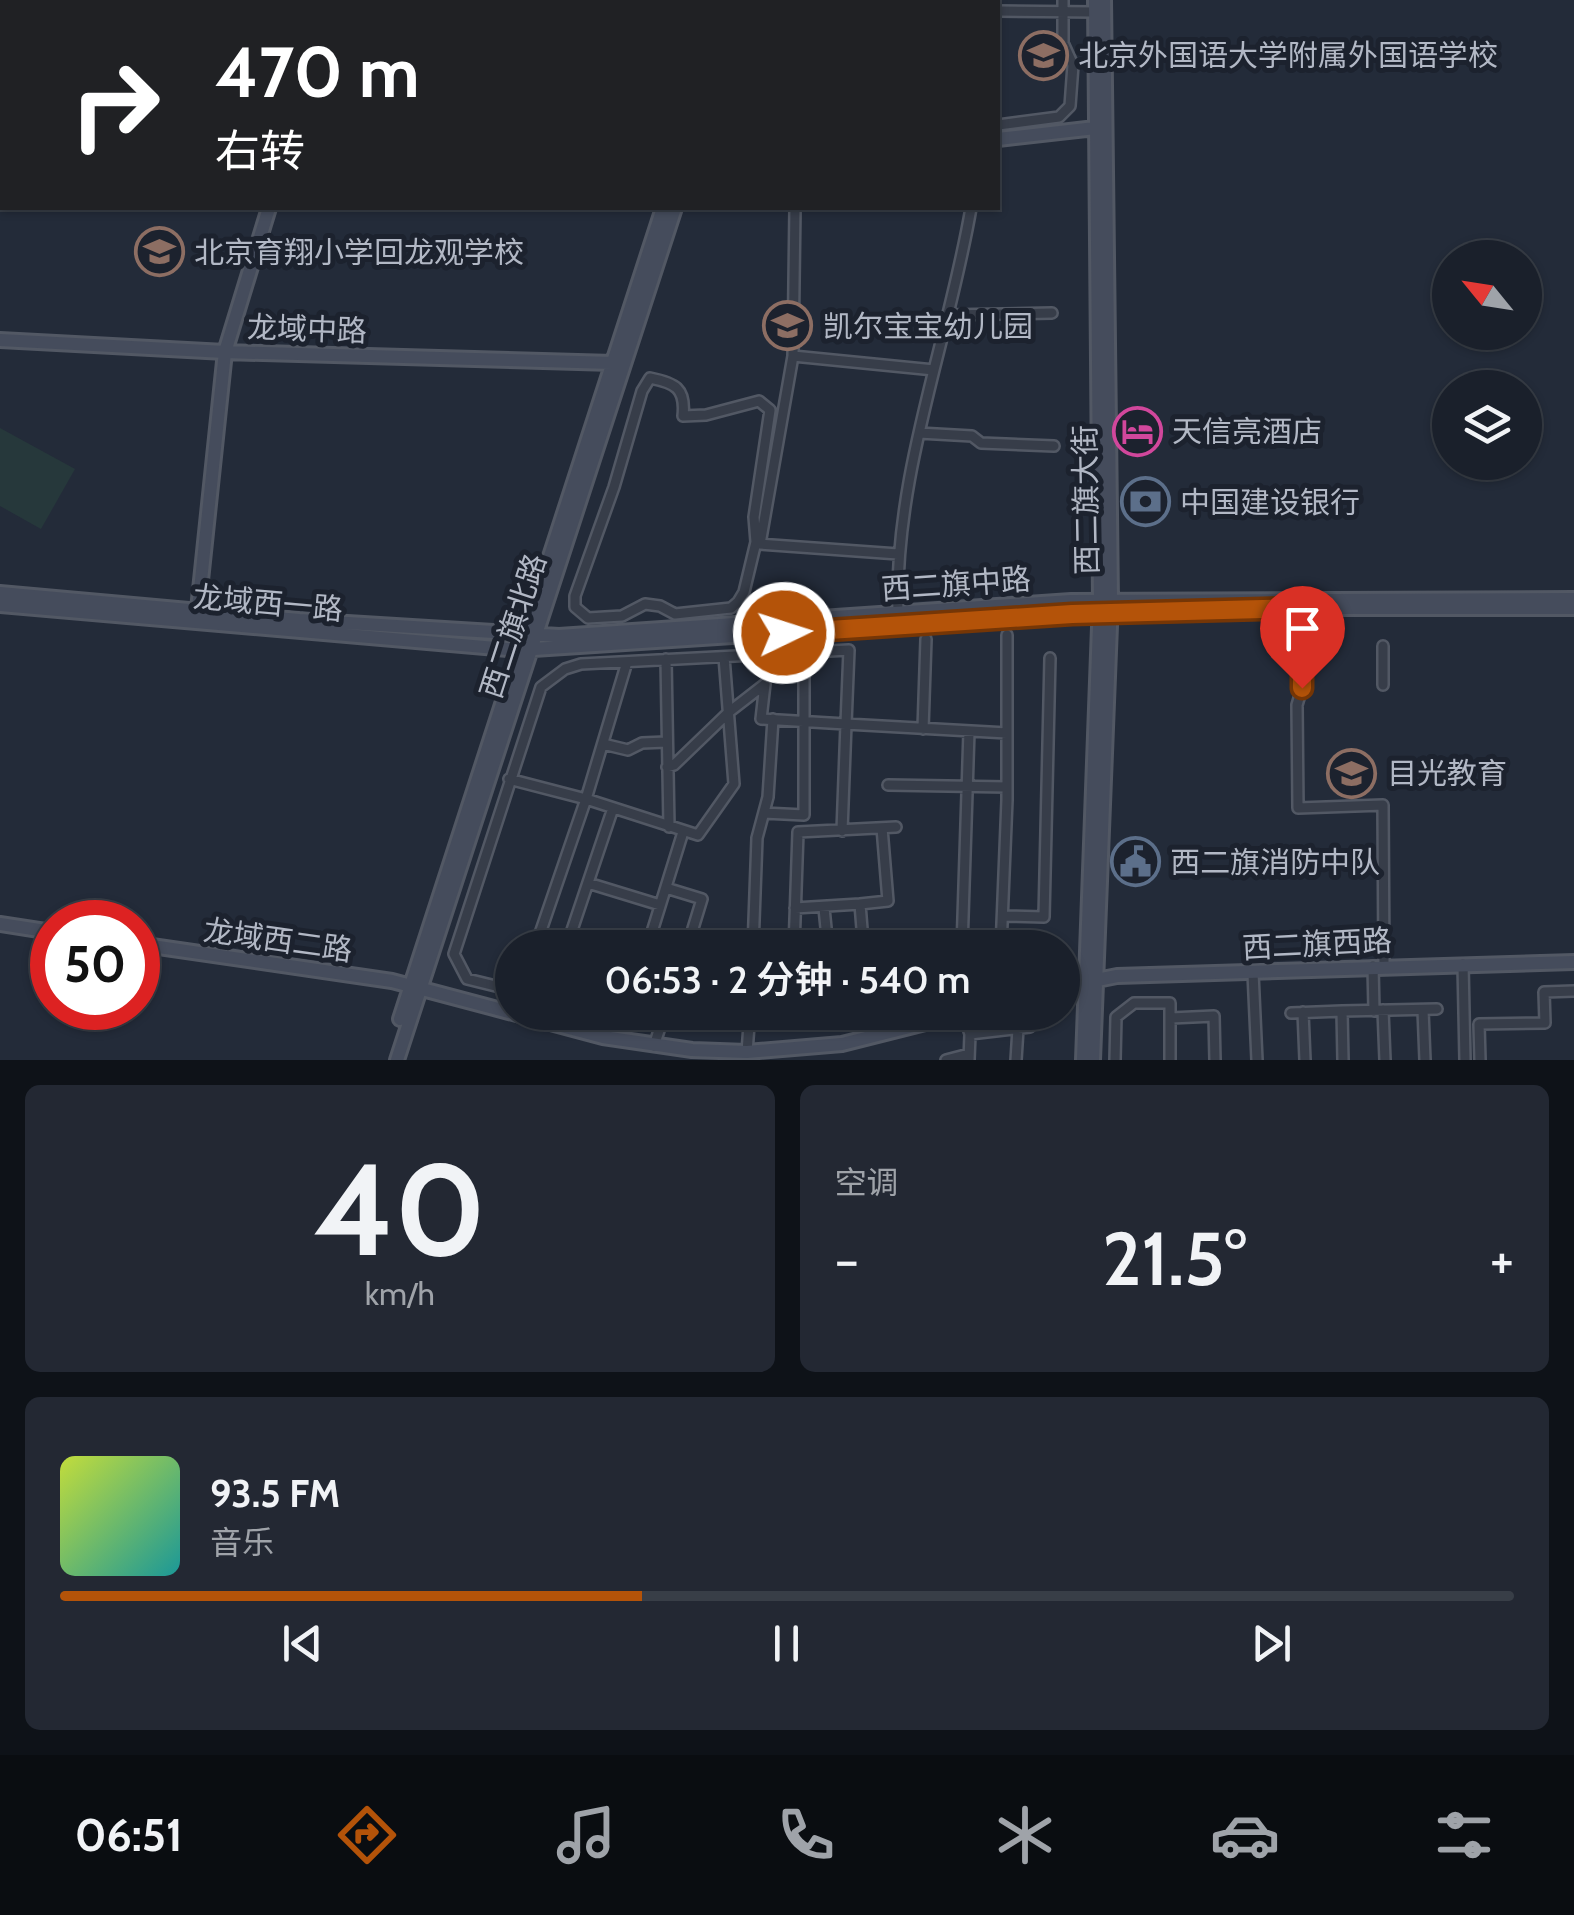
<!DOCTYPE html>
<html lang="zh">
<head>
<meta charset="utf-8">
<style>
	body { margin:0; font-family:Cabin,"Noto Sans SC",sans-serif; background:#232833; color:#f1f3f6; height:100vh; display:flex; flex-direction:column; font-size:38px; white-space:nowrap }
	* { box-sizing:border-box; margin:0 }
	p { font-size:32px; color:#9fa3a9 }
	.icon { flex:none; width:55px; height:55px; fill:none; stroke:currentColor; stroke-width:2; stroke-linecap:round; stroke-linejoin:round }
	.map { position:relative; height:1060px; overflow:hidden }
	.drawer { display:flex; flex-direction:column; gap:25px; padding:25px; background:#0e1218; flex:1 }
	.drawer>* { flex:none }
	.hud { position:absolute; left:0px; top:0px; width:1000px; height:210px; box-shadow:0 2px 8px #0004,0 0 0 2px #383e47; background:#202124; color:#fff; overflow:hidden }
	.needle { width:65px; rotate:300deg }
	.tools { position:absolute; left:1432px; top:240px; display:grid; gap:20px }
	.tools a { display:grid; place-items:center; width:110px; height:110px; border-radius:50%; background:#1a202b; box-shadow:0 2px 8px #0004,0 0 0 2px #383e47; font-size:50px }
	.speed { position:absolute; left:30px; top:900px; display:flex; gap:20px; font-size:50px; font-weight:700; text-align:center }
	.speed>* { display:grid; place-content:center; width:130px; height:130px; border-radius:50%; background:#1a202b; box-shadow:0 2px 8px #0004,0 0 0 2px #383e47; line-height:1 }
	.speed .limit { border:15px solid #d22; background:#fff; color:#111 }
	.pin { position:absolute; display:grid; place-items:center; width:85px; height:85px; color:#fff; margin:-102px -42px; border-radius:50% 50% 50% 0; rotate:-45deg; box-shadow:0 0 10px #0007 }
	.pin .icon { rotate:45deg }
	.me { position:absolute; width:110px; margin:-55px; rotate:86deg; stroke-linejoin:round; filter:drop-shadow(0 0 8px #0008) }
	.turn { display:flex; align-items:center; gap:35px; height:210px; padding:0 50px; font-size:45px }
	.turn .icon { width:130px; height:130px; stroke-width:2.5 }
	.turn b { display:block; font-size:70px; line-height:85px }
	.big { font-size:75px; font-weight:600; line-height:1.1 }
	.drawer .card { flex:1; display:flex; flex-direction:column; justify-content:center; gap:15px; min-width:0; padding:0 35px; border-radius:15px; background:#232833 }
	.drawer .dial { align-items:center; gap:0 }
	.dial b { font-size:130px; line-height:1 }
	.song { display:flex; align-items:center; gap:30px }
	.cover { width:120px; height:120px; border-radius:15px; background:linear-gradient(135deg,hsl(70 70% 55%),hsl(180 70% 35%)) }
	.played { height:10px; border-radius:5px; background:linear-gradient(90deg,#b45309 40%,#383e47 40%) }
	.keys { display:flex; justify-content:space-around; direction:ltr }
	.heat { display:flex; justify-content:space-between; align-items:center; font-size:55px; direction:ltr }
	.drawer .tiles { flex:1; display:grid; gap:25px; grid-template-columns:1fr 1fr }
	.card:last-child { grid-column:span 2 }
	.trip { position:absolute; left:495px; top:930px; width:585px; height:100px; border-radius:50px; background:#1a202b; box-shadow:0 2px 8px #0004,0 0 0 2px #383e47; font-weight:600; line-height:100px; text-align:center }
	.menu { display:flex; height:160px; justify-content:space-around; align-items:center; background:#0a0d11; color:#9fa3a9 }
	.menu .icon { width:70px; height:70px }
	.menu .selected { color:#b45309 }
	.menu b { font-size:45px; color:#f1f3f6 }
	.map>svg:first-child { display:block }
	.green { fill:#26383b }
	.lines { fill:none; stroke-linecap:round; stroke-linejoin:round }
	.stream { stroke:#3a4861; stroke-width:2.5 }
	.street-casing { stroke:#525864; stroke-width:14 }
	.secondary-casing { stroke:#525864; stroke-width:18 }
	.street { stroke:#373d49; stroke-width:9 }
	.secondary { stroke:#454c5c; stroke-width:12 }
	.route-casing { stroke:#753606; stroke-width:25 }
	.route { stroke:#b45309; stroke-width:18 }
	.labels { text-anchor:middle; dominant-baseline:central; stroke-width:10; stroke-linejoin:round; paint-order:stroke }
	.poi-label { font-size:30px; fill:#b2b8c5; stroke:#1c222e; text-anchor:start }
	.street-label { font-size:30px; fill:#b2b8c5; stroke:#1c222e }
</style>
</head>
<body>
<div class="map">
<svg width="1574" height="1060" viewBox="0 0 1574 1060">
	<rect width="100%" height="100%" fill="#232b39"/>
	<!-- green -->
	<path class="green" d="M0 428 75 469 41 529 0 506Z"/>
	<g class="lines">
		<!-- stream -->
		<path class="stream" d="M314 2 315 0
			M0 59H2"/>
		<defs>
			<path id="street" d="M932 0 934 2
				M965 0 966 2
				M998 11 1095 12
				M0 73H2
				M0 106H2
				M998 125 1059 117 1070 106 1073 65 1063 43V0
				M795 208 793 356 760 544 898 554
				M948 315 1052 313
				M793 356 934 370
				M650 378C675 383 686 388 683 416L706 415 759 401 770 410 754 517 756 542 744 592 738 602 731 608 675 614 660 606 645 604 622 616 588 618 575 607V596L614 487 642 391Z
				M919 433 972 436 981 443 1054 446
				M1302 606V688L1297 705 1298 808 1383 805 1384 966
				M898 613C894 474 948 343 971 208
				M1383 646V685
				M666 659 669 827
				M765 684 761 719 846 724 842 831
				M923 729 926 639
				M603 744 628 750 642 743 666 742
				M667 767 674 765 729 712 765 684
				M509 779 586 799 698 835 734 784 724 657
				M888 785 1007 787
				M764 813 804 815V653
				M588 883 660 905
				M666 888 702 899 687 948
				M795 908 860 904
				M824 908 828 948
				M1003 916 1044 917 1050 658
				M535 948 586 799 627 662
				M566 948 613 808
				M647 948 683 832
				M753 948 757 838 768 797 773 719
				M794 948 798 832 896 827
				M870 948 862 929 860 904 888 901 882 828
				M962 948 969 731
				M1001 948 1007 800V635
				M1463 964 1465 1060
				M1373 966 1374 1011
				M1253 973 1257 1060
				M512 990 467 979 454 954 541 687 565 669 581 664 849 650 846 724 1007 733
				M1383 1010 1385 1060
				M1423 1010 1425 1060
				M1342 1011 1437 1009
				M1303 1012 1305 1060
				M1291 1013 1342 1011 1343 1060
				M963 1014 970 1034 969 1060
				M1171 1018 1214 1016 1215 1060
				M970 1034 1030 1027
				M654 1046 665 1012
				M747 1052 750 1012
				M946 1060 969 1054
				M1016 1060 1018 1029
				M1115 1060 1116 1017 1134 1003H1170V1060
				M1480 1060 1479 1024 1545 1023 1544 992 1574 991"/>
			<path id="secondary" d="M342 2 343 0
				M705 2 706 0
				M718 2V0
				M0 88H2
				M998 139 1104 127
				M0 340 225 352 613 363
				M0 593 299 620 559 636 1071 601 1574 599
				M0 605 518 650 1073 614 1302 608H1574
				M198 609 225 352 269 208
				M0 924 52 932
				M138 944 392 981 603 1037 692 1050 747 1052 842 1044 969 1012
				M1062 987 1117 976 1574 962
				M400 1019 663 208
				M397 1060 675 208
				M1083 1060 1100 600 1095 0
				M1093 1060 1111 600 1104 0"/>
		</defs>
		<!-- street casing -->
		<use href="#street" class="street-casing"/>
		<!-- secondary casing -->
		<use href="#secondary" class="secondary-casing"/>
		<!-- street -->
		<use href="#street" class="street"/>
		<!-- secondary -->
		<use href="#secondary" class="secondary"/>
	</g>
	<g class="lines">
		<defs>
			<path id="route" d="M784 633 1072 614 1302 608V688"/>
		</defs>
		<!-- route casing -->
		<use href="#route" class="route-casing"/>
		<!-- route -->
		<use href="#route" class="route"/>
	</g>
	<!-- icons -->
	<defs>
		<symbol id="school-ring" viewBox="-11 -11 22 22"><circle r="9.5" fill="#1c222e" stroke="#8d6e63" stroke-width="1.5"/><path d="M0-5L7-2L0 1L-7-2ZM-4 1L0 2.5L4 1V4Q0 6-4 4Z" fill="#8d6e63"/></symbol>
		<symbol id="hotel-ring" viewBox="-11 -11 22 22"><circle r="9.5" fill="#1c222e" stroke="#d1479c" stroke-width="1.5"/><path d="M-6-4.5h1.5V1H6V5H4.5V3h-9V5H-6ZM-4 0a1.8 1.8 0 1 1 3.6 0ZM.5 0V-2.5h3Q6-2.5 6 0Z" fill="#d1479c"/></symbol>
		<symbol id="bank-ring" viewBox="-11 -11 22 22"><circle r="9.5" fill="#1c222e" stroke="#5c6f8a" stroke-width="1.5"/><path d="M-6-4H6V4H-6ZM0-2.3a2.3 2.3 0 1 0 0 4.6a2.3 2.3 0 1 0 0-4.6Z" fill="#5c6f8a"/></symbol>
		<symbol id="civic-ring" viewBox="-11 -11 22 22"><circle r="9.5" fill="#1c222e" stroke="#5c6f8a" stroke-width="1.5"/><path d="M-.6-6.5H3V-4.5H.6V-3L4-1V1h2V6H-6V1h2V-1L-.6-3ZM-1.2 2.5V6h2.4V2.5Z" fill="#5c6f8a"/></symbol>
	</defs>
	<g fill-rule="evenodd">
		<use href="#school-ring" x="1016" y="28" width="55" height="55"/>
		<use href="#school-ring" x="132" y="224" width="55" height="55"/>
		<use href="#school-ring" x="760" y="298" width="55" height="55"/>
		<use href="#hotel-ring" x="1110" y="404" width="55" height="55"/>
		<use href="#bank-ring" x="1118" y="474" width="55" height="55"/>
		<use href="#school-ring" x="1324" y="746" width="55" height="55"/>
		<use href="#civic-ring" x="1108" y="834" width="55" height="55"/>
	</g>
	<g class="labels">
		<!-- poi labels -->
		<g class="poi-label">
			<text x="1078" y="55">北京外国语大学附属外国语学校</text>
			<text x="194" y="252">北京育翔小学回龙观学校</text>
			<text x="823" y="326">凯尔宝宝幼儿园</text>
			<text x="1172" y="431">天信亮酒店</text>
			<text x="1180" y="502">中国建设银行</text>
			<text x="1387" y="773">目光教育</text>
			<text x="1170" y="862">西二旗消防中队</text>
		</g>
		<!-- street labels -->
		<g class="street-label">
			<text transform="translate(307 329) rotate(2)">龙域中路</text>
			<text transform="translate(1086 500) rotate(-91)">西二旗大街</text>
			<text transform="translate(956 584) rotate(-4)">西二旗中路</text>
			<text transform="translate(268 603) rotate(5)">龙域西一路</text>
			<text transform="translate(513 626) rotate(-72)">西二旗北路</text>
			<text transform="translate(278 940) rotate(8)">龙域西二路</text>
			<text transform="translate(1317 944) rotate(-3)">西二旗西路</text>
		</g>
	</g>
</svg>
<div class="tools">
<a><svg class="needle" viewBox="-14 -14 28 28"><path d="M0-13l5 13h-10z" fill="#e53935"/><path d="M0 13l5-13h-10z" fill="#9fa3a9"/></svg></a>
<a><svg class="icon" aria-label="layers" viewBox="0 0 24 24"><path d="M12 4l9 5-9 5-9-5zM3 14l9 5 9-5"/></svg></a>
</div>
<div class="speed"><div class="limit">50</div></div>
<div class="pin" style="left:1302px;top:688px;background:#d93025"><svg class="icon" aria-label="arrive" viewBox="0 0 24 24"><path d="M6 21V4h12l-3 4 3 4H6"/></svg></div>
<svg class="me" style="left:784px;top:633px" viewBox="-20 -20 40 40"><circle r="17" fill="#b45309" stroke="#fff" stroke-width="3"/><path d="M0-11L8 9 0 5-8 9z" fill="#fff"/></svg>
<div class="trip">06:53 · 2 分钟 · 540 m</div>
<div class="hud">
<div class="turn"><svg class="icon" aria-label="right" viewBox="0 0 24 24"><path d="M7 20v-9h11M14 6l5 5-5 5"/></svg><div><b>470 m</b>右转</div></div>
</div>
</div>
<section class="drawer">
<div class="tiles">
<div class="card dial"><b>40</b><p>km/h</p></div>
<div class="card"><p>空调</p>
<div class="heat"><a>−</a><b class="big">21.5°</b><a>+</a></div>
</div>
<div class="card">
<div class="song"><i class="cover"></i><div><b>93.5 FM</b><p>音乐</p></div></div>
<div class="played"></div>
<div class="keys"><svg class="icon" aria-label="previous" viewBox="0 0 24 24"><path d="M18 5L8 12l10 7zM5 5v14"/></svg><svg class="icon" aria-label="pause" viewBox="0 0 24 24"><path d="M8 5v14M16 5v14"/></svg><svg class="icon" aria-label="next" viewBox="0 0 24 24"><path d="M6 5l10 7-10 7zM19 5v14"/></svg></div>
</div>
</div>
</section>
<nav class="menu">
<b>06:51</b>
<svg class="icon selected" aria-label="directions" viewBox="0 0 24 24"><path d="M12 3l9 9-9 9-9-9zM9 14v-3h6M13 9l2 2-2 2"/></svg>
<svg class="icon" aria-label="music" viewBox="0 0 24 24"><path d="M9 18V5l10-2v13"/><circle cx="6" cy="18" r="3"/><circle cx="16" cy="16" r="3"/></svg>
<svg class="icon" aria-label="phone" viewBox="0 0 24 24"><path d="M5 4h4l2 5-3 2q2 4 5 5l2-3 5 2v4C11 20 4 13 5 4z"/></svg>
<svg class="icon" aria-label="climate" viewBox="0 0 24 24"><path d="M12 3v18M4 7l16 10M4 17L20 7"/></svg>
<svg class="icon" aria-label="car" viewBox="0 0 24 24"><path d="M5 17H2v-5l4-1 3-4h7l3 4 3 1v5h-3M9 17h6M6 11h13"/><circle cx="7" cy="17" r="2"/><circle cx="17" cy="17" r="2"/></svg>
<svg class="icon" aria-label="filters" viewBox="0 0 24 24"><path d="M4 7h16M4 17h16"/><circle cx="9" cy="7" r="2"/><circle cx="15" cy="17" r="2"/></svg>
</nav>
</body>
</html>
